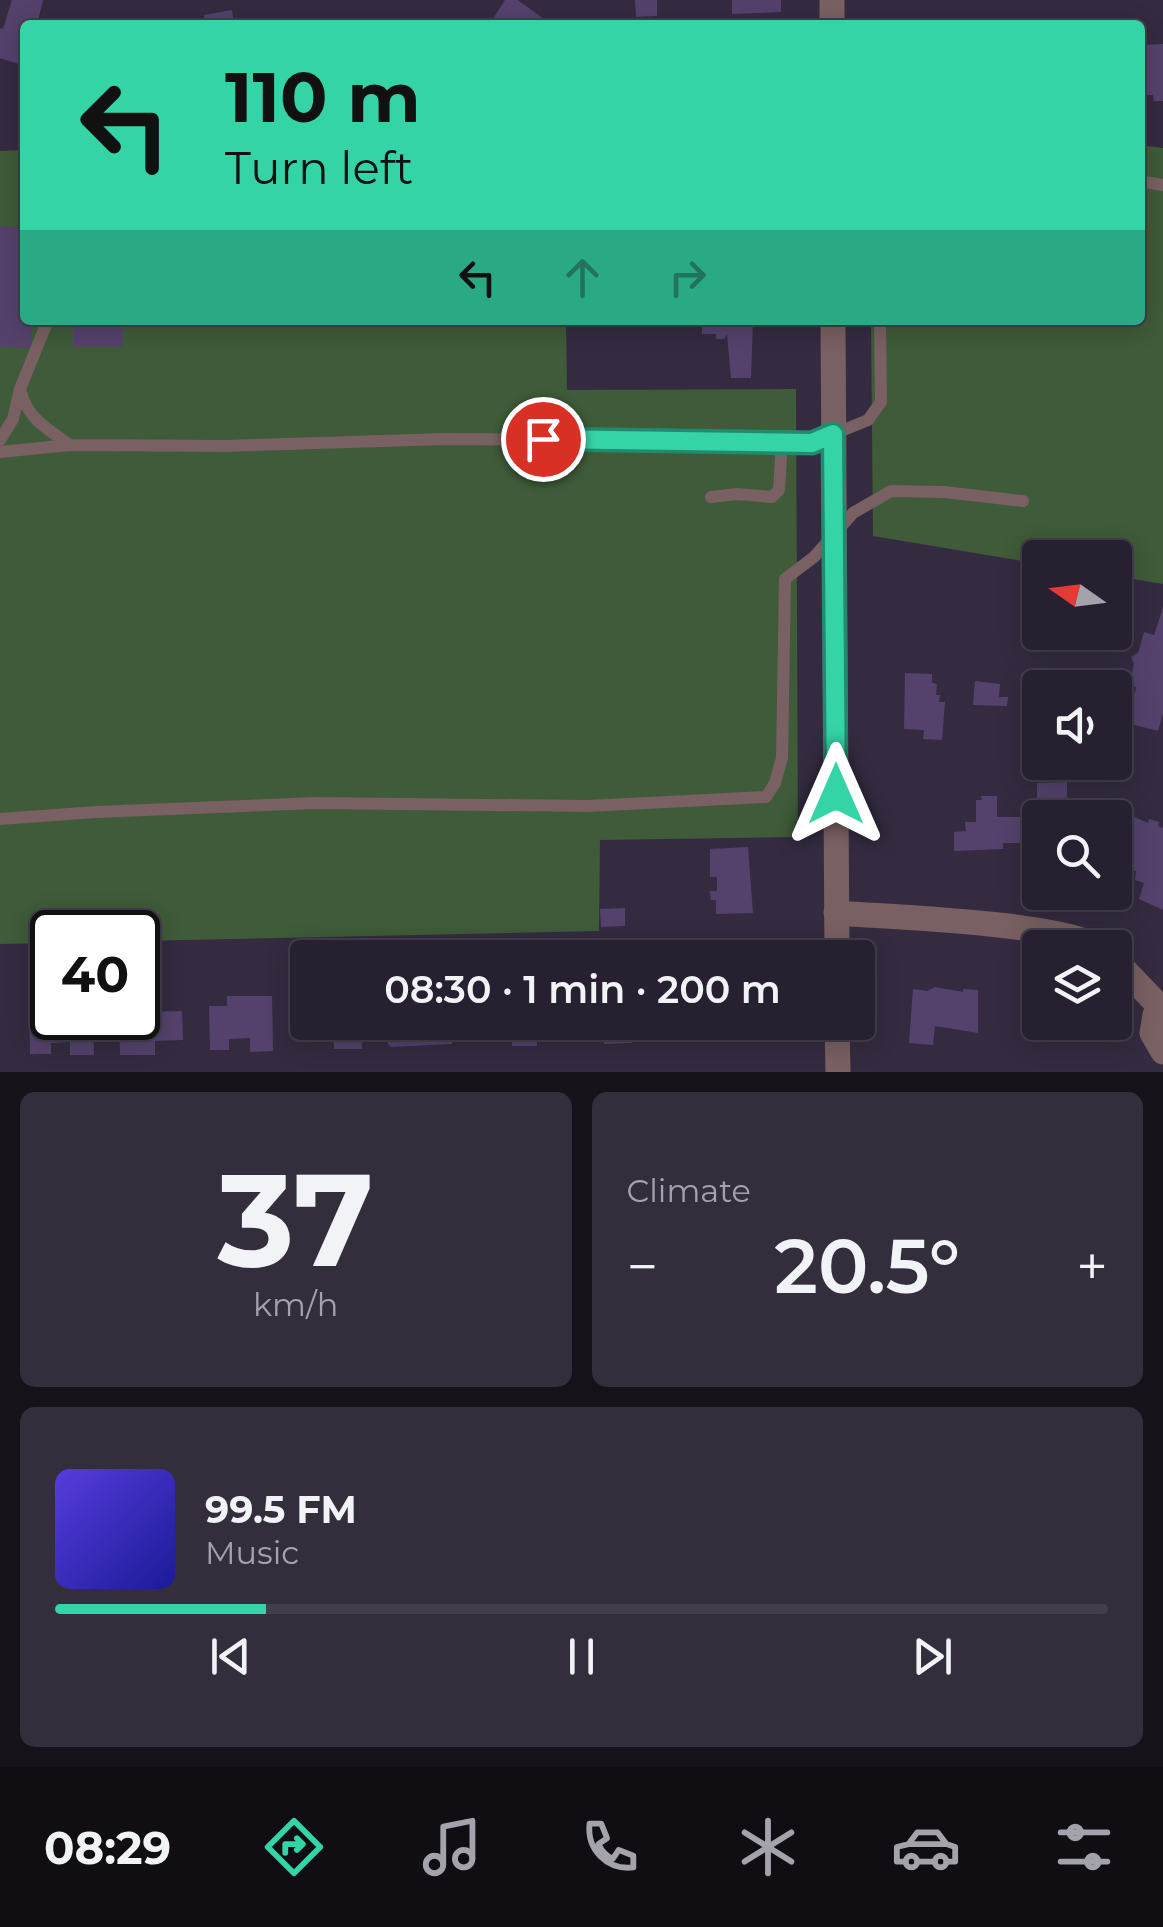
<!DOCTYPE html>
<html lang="en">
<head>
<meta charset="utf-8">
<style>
	body { margin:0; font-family:Montserrat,sans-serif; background:#332d3c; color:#f1f3f6; height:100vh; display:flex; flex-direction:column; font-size:38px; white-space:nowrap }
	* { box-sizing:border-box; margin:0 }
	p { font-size:32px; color:#a4a3ab }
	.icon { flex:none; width:55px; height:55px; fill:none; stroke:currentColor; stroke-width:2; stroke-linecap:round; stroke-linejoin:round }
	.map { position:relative; height:1072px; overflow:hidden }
	.panel { display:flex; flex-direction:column; gap:20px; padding:20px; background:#15121a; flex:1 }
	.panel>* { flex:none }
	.guide { position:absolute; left:20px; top:20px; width:1125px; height:305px; border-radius:10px; box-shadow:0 5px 25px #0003,0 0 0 2px #433e4c; background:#35d4a7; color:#111; overflow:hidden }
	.needle { width:65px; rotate:284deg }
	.fabs { position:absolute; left:1022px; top:540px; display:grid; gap:20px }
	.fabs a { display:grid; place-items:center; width:110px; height:110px; border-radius:10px; background:#272030; box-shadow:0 5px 25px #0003,0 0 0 2px #433e4c; font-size:50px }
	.speed { position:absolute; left:30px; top:910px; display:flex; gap:20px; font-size:50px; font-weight:700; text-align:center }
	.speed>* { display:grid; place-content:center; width:130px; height:130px; border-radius:50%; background:#272030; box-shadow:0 5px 25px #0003,0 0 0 2px #433e4c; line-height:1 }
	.speed .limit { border:5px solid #111; border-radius:15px; background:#fff; color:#111 }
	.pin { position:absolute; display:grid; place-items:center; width:85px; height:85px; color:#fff; margin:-42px; border:5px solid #fff; border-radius:50%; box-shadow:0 2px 10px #0007 }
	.me { position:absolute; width:110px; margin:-55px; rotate:0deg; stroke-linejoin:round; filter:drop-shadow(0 0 8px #0008) }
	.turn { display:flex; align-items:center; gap:35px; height:210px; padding:0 40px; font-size:45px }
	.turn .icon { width:130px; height:130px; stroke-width:2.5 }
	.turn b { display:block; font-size:70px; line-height:85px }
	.lanes { display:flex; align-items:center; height:95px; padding:0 40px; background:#0003; justify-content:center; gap:50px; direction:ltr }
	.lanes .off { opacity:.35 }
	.big { font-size:75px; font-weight:600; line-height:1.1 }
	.panel .card { flex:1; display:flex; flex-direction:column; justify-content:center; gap:15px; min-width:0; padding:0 35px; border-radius:15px; background:#332d3c }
	.panel .dial { align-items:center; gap:0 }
	.dial b { font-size:130px; line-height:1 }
	.song { display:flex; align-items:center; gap:30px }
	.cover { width:120px; height:120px; border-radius:15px; background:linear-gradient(135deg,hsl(250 70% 55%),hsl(240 70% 35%)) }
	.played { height:10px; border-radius:5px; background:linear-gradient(90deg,#35d4a7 20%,#433e4c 20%) }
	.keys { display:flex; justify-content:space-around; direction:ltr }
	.heat { display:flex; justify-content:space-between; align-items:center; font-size:55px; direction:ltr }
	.panel .tiles { flex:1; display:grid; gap:20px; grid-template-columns:1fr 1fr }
	.card:last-child { grid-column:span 2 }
	.trip { position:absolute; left:290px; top:940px; width:585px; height:100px; border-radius:10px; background:#272030; box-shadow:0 5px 25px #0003,0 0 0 2px #433e4c; font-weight:600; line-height:100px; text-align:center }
	.menu { display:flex; height:160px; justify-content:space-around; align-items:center; background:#100d13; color:#a4a3ab }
	.menu .icon { width:70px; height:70px }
	.menu .on { color:#35d4a7 }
	.menu b { font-size:45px; color:#f1f3f6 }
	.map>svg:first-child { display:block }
	.green { fill:#3f5b39 }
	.building { fill:#54426c }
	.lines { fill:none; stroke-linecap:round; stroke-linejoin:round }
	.service { stroke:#796062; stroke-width:12 }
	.minor { stroke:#796062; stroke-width:25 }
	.tertiary { stroke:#796062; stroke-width:25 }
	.route-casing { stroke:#228a6d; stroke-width:25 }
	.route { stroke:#35d4a7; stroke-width:18 }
</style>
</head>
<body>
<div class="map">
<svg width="1163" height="1072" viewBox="0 0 1163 1072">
	<rect width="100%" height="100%" fill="#342b40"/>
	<!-- green -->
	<path class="green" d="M1140 145 1163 148V584L1115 576V558H1040V564L873 536 871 320H1140Z
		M25 150V320H566L567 390 796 389 798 837 600 840 599 931 138 941V932H52V943L0 944V151Z"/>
	<!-- building -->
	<path class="building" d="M12 0H43L37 25H25V66L0 58V28L3 29Z
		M505 0H518L545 20 541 25H489Z
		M635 0H657V16L636 17Z
		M732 0H781V12L732 14Z
		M232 10 234 25H205L204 15Z
		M1163 44V101H1154L1153 95H1140V45Z
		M0 226 25 228V320H32L31 348 0 347Z
		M73 320H123V347H73Z
		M702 320H753L751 378H731L727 334 724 339H716V334H702Z
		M1163 607V713L1158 731 1119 721 1127 691 1135 693 1136 687 1129 685 1134 664 1131 657 1138 653 1144 632 1154 635Z
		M905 673 932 674V683L937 684 936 695H940L939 702H945L942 740 923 739 924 730 904 729Z
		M975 681 1000 684 999 697H1008L1007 706 973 705Z
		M1067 782V818H1037V783Z
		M981 796H997V817H1025V843H1003V849L954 851V832L966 831 965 822H976V800H982Z
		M1132 816 1148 823 1149 819 1159 822 1158 826 1163 828V910L1139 899 1144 883 1135 880 1136 871 1117 866 1126 838 1123 833 1127 819Z
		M748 847 753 913 716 914V900H711L710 891H717V877H710V849Z
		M625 908V926L601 927 600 909Z
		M302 975H308V1022H301Z
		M935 987 963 992V989L978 990V1033L935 1026 933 1045 909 1043 913 989 927 991Z
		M52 991V1018H93L94 1055H70V1042L51 1043V1054H30L29 997H43V992Z
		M227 996H272L273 1051 250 1052V1038L229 1039V1050H210L209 1006H227Z
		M138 1002H141V1012L182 1011 183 1040 155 1041V1055H120L119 1018H138Z
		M333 1022H361L362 1049H334Z
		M387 1022H452V1044L391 1047 388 1044Z
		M482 1022H537V1046H512V1036L482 1041Z
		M569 1022H632V1043L604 1044V1038L569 1039Z
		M696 1022H756V1040H722V1036L690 1035V1025Z"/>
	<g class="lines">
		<!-- service -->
		<path class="service" d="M1140 181 1163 185
			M21 392C27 418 49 430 70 445
			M0 440 13 419 20 389 48 320
			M778 442 812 443 868 420 881 402 880 320
			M0 452 70 445 226 446 445 439 778 442 781 456 779 490 772 497 737 494 711 497
			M0 819 96 812 314 803 588 806 766 797 775 783 782 758 785 579 814 557 853 513 891 491 944 492 1023 501"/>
		<!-- minor -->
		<path class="minor" d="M836 913C886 917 1068 923 1099 948
			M1115 960 1161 1008
			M1163 1006 1155 1015 1152 1033 1163 1052"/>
		<!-- tertiary -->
		<path class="tertiary" d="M832 0V25
			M833 320 837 958
			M837 1022 838 1072"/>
	</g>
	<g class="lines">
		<defs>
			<path id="route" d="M543 439 812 443 833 434 836 794"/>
		</defs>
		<!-- route casing -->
		<use href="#route" class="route-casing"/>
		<!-- route -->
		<use href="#route" class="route"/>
	</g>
</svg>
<div class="fabs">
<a><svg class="needle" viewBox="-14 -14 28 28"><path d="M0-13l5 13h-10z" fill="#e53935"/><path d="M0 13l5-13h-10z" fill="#a4a3ab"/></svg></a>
<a><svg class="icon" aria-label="sound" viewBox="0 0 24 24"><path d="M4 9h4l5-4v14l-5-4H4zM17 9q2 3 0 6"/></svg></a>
<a><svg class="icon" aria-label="search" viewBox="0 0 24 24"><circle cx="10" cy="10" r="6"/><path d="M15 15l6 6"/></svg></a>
<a><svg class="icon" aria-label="layers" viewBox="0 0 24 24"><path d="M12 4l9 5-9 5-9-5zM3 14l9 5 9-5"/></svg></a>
</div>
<div class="speed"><div class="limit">40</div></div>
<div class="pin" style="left:543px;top:439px;background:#d93025"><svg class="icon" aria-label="arrive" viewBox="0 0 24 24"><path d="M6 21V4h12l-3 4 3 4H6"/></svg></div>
<svg class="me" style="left:836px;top:794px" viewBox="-20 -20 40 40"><path d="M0-17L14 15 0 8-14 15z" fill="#35d4a7" stroke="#fff" stroke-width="4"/></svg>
<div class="trip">08:30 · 1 min · 200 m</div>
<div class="guide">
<div class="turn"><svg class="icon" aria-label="left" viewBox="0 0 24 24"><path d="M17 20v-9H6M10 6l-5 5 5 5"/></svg><div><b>110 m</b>Turn left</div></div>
<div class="lanes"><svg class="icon" aria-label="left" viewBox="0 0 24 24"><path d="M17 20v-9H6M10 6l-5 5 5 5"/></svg><svg class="icon off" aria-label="ahead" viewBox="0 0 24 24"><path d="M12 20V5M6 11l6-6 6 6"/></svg><svg class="icon off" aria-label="right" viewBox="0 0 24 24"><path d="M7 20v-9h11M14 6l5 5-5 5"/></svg></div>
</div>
</div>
<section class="panel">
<div class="tiles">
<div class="card dial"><b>37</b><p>km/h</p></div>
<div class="card"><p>Climate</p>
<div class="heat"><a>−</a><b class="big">20.5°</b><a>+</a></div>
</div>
<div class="card">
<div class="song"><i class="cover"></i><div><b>99.5 FM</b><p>Music</p></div></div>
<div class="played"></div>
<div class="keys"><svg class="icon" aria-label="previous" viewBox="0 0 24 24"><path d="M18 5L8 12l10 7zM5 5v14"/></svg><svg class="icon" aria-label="pause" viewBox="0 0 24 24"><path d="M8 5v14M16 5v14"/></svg><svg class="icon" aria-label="next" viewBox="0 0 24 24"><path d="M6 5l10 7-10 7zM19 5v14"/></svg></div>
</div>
</div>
</section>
<nav class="menu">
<b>08:29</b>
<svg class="icon on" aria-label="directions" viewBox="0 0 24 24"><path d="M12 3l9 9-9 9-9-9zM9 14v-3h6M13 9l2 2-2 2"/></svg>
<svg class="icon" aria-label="music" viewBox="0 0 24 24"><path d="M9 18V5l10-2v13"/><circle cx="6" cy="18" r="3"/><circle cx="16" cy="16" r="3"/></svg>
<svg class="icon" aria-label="phone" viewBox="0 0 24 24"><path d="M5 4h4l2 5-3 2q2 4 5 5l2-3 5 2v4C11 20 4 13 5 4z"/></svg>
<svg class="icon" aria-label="climate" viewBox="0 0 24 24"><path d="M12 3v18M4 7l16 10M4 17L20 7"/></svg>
<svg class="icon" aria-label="car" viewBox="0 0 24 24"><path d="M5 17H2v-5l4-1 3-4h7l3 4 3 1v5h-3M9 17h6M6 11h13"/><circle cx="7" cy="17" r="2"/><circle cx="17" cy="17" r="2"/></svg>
<svg class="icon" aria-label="filters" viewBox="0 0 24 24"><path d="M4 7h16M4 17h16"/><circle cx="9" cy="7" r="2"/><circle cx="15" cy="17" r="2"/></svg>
</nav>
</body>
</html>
